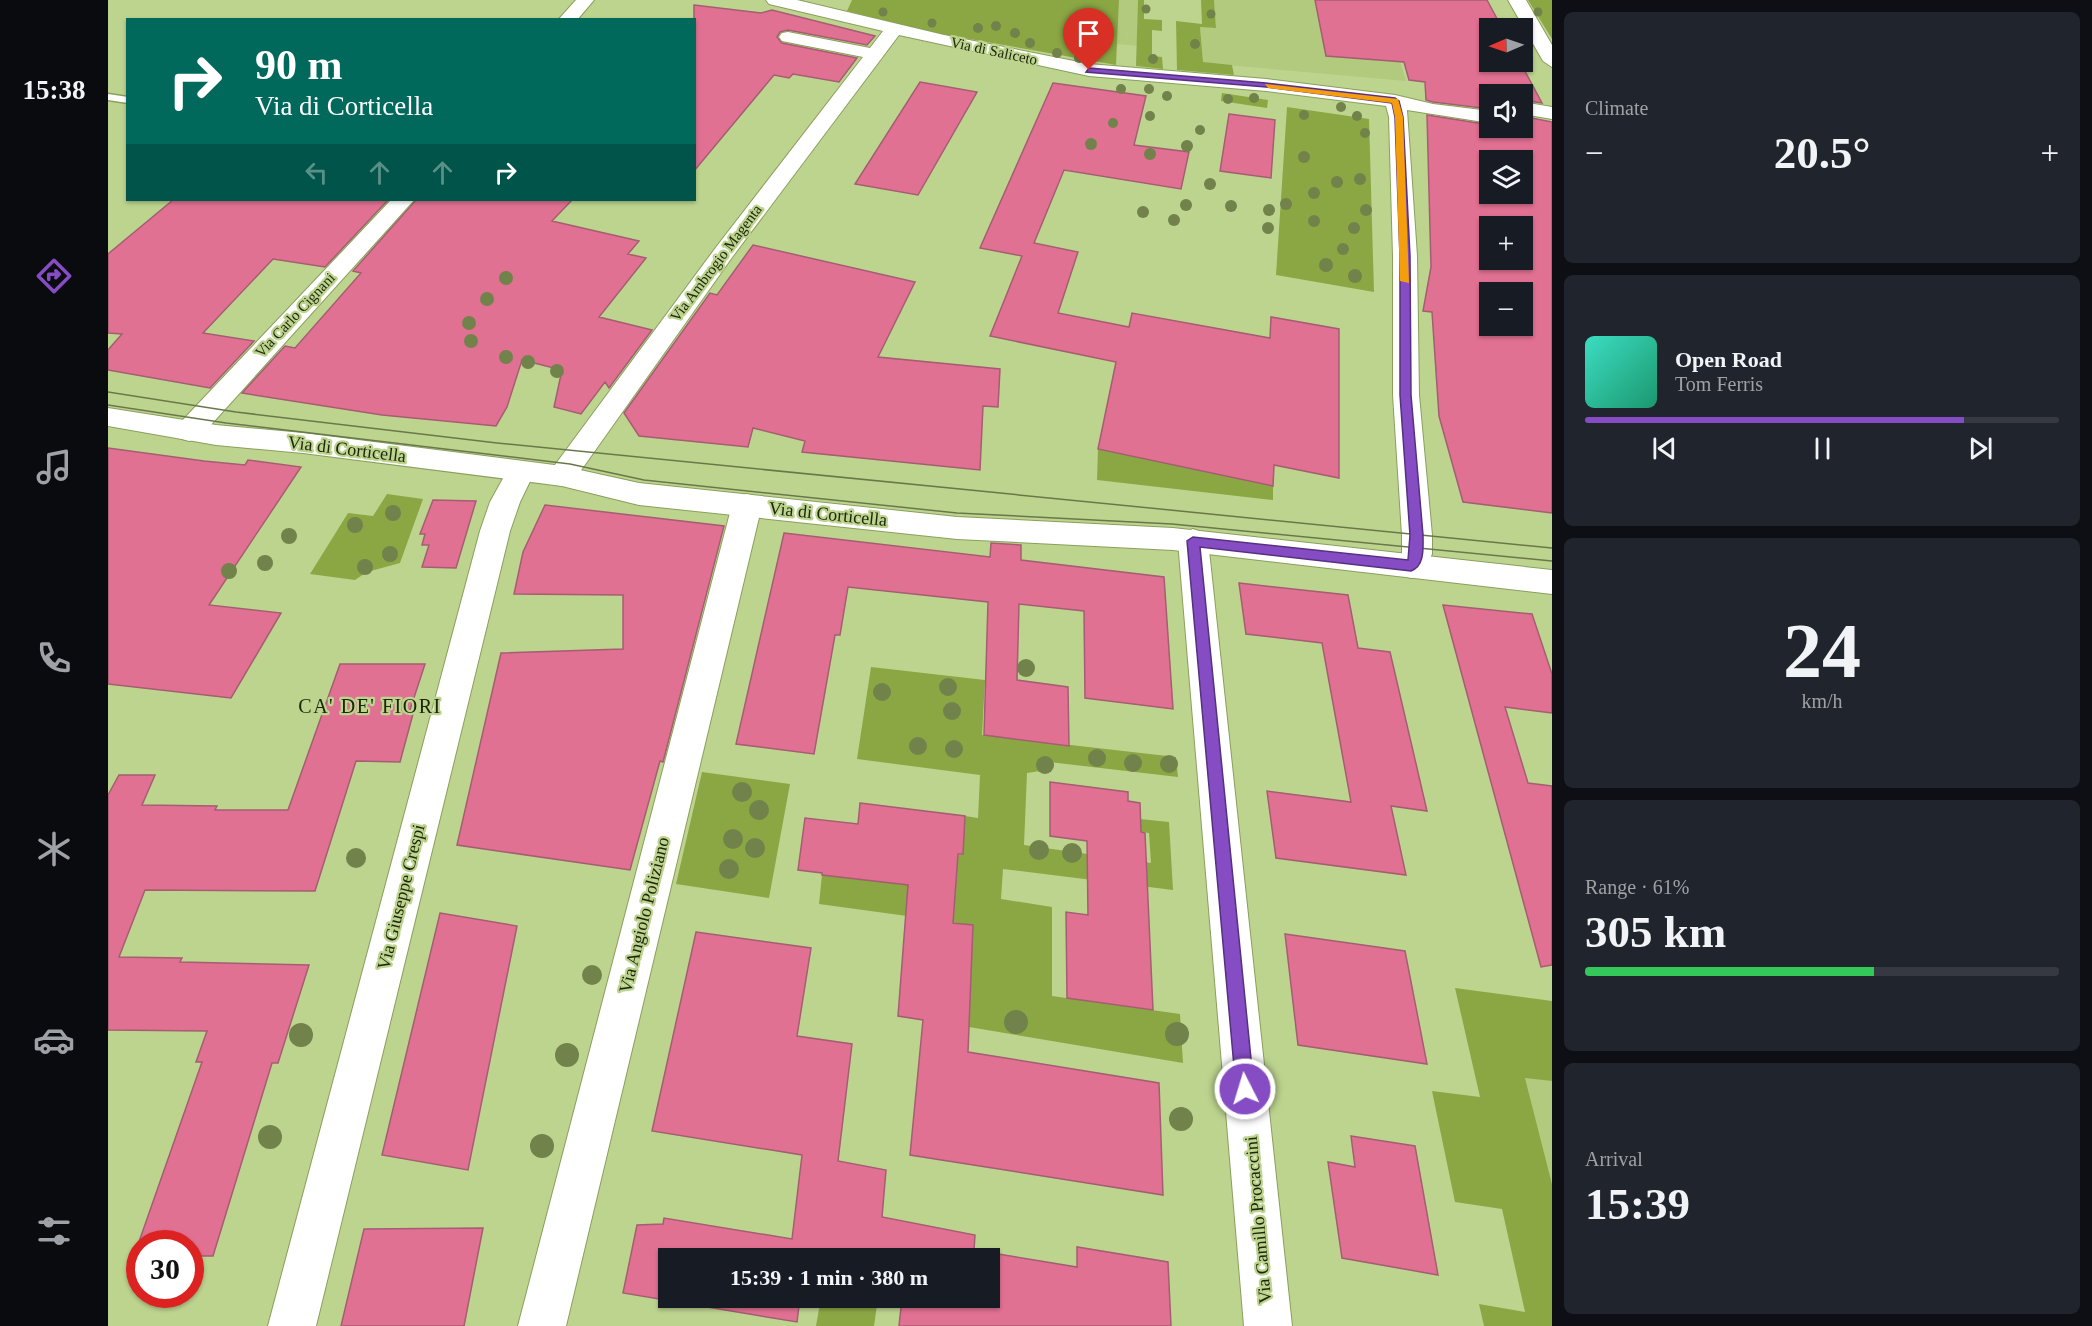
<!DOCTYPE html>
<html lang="en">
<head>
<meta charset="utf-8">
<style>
	body { margin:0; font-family:"Times New Roman",serif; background:#20242c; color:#f1f3f6; height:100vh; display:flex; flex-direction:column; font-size:22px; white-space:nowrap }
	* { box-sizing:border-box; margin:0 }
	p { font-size:20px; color:#9ea1a6 }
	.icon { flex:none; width:33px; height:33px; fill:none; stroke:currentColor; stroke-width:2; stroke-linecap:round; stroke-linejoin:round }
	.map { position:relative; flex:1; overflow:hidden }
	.sheet { display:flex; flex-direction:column; gap:12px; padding:12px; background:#0d0f14; width:540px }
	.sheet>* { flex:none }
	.guide { position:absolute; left:18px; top:18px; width:570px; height:183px; border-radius:0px; box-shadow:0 2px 4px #0004; background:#00695c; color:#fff; overflow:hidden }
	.needle { width:39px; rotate:268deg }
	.buttons { position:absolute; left:1371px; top:18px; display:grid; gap:12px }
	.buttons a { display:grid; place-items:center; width:54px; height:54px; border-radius:0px; background:#171b24; box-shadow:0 2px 4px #0004; font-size:30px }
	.speed { position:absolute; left:18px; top:1230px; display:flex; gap:12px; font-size:30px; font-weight:700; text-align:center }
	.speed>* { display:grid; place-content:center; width:78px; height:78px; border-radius:50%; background:#171b24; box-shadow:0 2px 4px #0004; line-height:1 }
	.speed .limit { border:9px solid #d22; background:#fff; color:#111 }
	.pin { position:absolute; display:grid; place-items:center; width:51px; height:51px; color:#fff; margin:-62px -26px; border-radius:50% 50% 50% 0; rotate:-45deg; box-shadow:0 0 6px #0007 }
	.pin .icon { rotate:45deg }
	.me { position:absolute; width:66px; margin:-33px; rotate:355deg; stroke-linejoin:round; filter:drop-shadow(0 0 4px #0008) }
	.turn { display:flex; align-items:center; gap:21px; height:126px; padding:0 30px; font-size:27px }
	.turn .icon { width:78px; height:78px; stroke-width:2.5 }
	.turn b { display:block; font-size:42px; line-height:51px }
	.lanes { display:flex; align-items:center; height:57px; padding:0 30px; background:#0003; justify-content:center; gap:30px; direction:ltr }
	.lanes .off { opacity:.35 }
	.big { font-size:45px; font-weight:700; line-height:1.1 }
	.sheet .card { flex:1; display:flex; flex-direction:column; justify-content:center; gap:9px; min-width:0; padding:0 21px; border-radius:9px; background:#20242c }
	.sheet .dial { align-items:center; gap:0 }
	.dial b { font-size:78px; line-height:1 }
	.song { display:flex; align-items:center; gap:18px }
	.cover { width:72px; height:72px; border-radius:9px; background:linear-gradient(135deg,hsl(170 70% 55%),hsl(160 70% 35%)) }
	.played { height:6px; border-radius:3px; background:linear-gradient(90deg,#854cc3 80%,#363941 80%) }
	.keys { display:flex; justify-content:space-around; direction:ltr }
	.heat { display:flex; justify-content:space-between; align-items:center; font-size:33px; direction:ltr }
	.charge { height:9px; border-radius:4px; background:linear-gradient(90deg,#34c759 61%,#363941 0) }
	.trip { position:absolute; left:550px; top:1248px; width:342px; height:60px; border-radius:0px; background:#171b24; box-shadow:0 2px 4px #0004; font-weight:700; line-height:60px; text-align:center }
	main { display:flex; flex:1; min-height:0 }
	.dock { display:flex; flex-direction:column; width:108px; justify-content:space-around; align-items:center; background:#090b0e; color:#9ea1a6 }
	.dock .icon { width:42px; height:42px }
	.dock .on { color:#854cc3 }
	.dock b { font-size:27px; color:#f1f3f6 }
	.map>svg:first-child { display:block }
	.built { fill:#b2ca7e }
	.green { fill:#8ba744 }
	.building { fill:#e17192; stroke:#a45e71; stroke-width:1.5; fill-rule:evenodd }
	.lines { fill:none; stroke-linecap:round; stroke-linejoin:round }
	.lane-casing { stroke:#8a9f5c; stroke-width:3 }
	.street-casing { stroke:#8a9f5c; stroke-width:2 }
	.secondary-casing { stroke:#8a9f5c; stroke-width:2 }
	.lane { fill:#fff; fill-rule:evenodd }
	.street { fill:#fff; fill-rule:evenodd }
	.secondary { fill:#fff; fill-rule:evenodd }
	.tram { stroke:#697849; stroke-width:1.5 }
	.tree { fill:#71824a }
	.route { fill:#854cc3; stroke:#56317f; stroke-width:1.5 }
	.slow { fill:#f59e0b }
	.labels { text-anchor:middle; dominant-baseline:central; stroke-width:4.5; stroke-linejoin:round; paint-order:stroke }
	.far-street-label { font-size:15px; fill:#1d2509; stroke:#bdd48f }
	.street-label { font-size:18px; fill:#1d2509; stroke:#bdd48f }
	.neighbourhood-label { font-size:20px; letter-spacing:1.5px; fill:#1d2509; stroke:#bdd48f }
</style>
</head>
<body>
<main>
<nav class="dock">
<b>15:38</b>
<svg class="icon on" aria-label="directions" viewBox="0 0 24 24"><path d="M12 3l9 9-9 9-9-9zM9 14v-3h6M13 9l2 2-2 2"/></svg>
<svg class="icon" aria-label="music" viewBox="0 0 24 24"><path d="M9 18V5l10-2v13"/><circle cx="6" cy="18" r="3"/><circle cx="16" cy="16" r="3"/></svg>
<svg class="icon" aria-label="phone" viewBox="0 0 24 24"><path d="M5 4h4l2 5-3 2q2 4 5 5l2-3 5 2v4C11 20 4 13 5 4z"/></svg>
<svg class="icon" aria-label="climate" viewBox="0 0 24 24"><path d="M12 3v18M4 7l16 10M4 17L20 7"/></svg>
<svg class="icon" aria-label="car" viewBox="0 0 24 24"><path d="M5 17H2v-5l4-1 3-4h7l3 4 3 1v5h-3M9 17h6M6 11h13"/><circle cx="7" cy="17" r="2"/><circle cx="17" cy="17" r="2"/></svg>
<svg class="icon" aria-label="filters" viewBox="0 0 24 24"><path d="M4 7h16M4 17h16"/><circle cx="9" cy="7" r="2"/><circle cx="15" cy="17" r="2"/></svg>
</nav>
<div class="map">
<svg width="1444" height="1326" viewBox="0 0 1444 1326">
	<rect width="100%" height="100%" fill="#bdd48f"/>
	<!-- built -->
	<path class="built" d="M1011 0H1030L1029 46 1009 44Z
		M1106 0H1274L1298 81 1095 63 1092 27 1108 28Z
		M1417 1077 1444 1081V1184L1425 1109Z"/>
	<!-- green -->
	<path class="green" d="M744 0H1011L1008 65 822 32 739 11Z
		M1030 0H1036V19L1054 20V31L1044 30V56L1054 57 1055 69 1028 66Z
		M1093 0H1106L1108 28 1092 27 1095 62 1124 65 1126 75 1069 70 1068 21 1094 24Z
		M1420 0H1444V39Z
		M1114 93 1160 100 1159 108 1113 101Z
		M1179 107 1261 119 1266 292 1168 275Z
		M990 449 1165 486V500L989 480Z
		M279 494 315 499 292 563 259 572 247 580 202 574 240 513 265 516Z
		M763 667 877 680 874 735 1068 757 1070 777 941 762 932 771 919 773 916 845 1043 863 1041 833 1033 832 1032 819 1061 822 1065 890 895 869 893 899 944 907V996L1072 1014 1075 1063 861 1027 865 925 711 904 714 875 753 880 855 854 857 816 870 818 872 775 749 759Z
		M594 772 682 784 661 898 568 884Z
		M1347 988 1444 1001V1081L1417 1078 1444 1184V1326H1376L1371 1304 1417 1312 1394 1209 1347 1202 1324 1091 1372 1097Z
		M713 1298H770L766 1326H708Z"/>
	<!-- building -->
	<path class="building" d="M1207 0H1379L1394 28H1382V62H1412L1434 103 1414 100V94H1382V109L1325 102 1318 100 1317 82 1301 80 1296 62 1218 56Z
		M586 5 653 13 664 10 767 36 759 45 680 30 672 32 669 37 674 43 749 58 731 82 685 74 681 78 666 75 586 171Z
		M812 82 869 92 810 195 747 184Z
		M945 83 1038 96 1026 145 1081 152 1073 189 956 170 926 243 970 252 950 313 1021 327 1024 313 1162 338 1163 317 1231 329V478L1166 465 1165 486 990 449 1008 362 882 336 914 256 872 248Z
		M1121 114 1167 120 1163 178 1112 171Z
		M1319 115 1382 125V128H1414V116L1444 122V513L1355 502 1331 416 1324 312 1315 311 1323 267ZM1382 160H1414V194H1382ZM1382 226H1414V260H1382ZM1382 292H1414V326H1382Z
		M65 200H280L217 267 165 259 95 333 146 341 102 388 0 370V350L14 334 0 333V254Z
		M308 200H464L444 221 531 241 520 254 538 258 491 317 544 330 501 388 497 382 473 414 446 407 454 370 414 360 399 407 388 426 274 415 134 393 177 346 187 348 253 273 245 271Z
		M645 245 807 282 770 357 892 369 890 407 875 406 872 470 694 452 697 441 645 428 640 447 531 436 516 413 602 293 609 295Z
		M0 448 96 461 137 465 140 460 193 467 101 605 173 613 123 698 0 684Z
		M325 500 368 501 348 568 314 567 321 545H314L317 534H312Z
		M437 505 616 526 555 762 552 761 522 870 349 845 393 653 515 649V595L406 594 415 552Z
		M676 533 882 557 883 543 913 545V560L1056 577 1065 709 977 698 976 611 911 604 909 680 960 687 961 746 876 735 880 602 740 587 732 635H727L706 754 628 744Z
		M1131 583 1240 595 1250 648 1282 652 1319 811 1283 806 1298 875 1168 858 1159 791 1243 802 1214 643 1138 634Z
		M1335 605 1424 614 1444 674V713L1397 707 1420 783 1444 786V965L1433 967Z
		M232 664H317L301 713 305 714 292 762 248 761 207 891 37 890 11 957 74 958 72 962 201 965 170 1063H164L105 1256H82V1244H32V1256H26L94 1062H88L99 1031 0 1030V795L11 775H47L34 805 109 806 107 810H180Z
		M942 782 1020 792V801L1032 803 1033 832 1037 833 1045 1010 959 998 958 912 980 915 979 841 942 836Z
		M752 803 857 816 855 854H850L845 923 865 925 860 1052 1051 1083 1055 1195 802 1155 815 1020 790 1016 800 885 714 875V873L690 870 697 818 750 824Z
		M332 913 409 926 360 1170 274 1155Z
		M588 932 703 948 689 1036 744 1044 730 1161 778 1170 774 1217 867 1235 866 1250 969 1267V1247L1060 1262 1063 1326H791L794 1298H882V1258H561V1298H692L689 1322 515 1293 529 1225 555 1224 556 1218 684 1239 694 1155 544 1131Z
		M1177 934 1297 951 1319 1064 1190 1045Z
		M1243 1136 1307 1146 1330 1275 1234 1258 1220 1162 1247 1167Z
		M375 1228 356 1326H233L256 1229Z"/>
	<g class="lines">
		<defs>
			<path id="lane" d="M0 94 20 97V103L0 100Z"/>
			<path id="street" d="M468 0H486L469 20H450Z
				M658 0H689L836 35 981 64 1158 79 1287 95 1325 104 1382 111V123L1299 110 1309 256 1311 395 1324 535V554L1314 574 1303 578 1292 574 1288 566 1294 554V535L1285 395V256L1281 117 1278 106 1158 91 981 76 791 35 625 256 464 483 454 486 444 483 440 476 444 469 609 246 755 57 674 41 671 37 674 33 680 32 762 48 775 31 661 4Z
				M1414 102 1444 107V119L1414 114Z
				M283 200H306L91 438 81 441 71 438 67 431 71 424Z
				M413 461 423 464 427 471 412 502 402 531 208 1326H160L372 531 382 502 403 464Z
				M639 494 649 497 654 505 458 1326H410L624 505 629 497Z
				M1085 529 1096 533 1100 541 1184 1326H1136L1070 541 1074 533Z"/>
			<path id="secondary" d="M1400 0H1418L1444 45V67L1435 61Z
				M0 408 108 425 195 433 454 466 531 483 849 517 1065 528 1444 570V594L1065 550 849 539 531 505 454 486 195 453 108 445 0 426Z"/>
		</defs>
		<!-- lane casing -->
		<use href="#lane" class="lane-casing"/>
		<!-- street casing -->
		<use href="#street" class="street-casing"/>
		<!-- secondary casing -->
		<use href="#secondary" class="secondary-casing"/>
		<!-- lane -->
		<use href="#lane" class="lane"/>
		<!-- street -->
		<use href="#street" class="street"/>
		<!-- secondary -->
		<use href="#secondary" class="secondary"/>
		<!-- tram -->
		<path class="tram" d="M0 392 128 412 389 443 1444 548
			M0 405 118 423 462 464 536 480 849 513 1064 524 1444 561"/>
	</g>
	<!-- trees -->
	<g class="tree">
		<circle cx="1038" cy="9" r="4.5"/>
		<circle cx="775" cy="12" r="4.5"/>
		<circle cx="1430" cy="12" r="4.5"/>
		<circle cx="1103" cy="14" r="4.5"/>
		<circle cx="824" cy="23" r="4.5"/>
		<circle cx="964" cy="25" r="5"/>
		<circle cx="888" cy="26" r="5"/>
		<circle cx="870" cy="28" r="5"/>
		<circle cx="907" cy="33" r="5"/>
		<circle cx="922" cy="43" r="5"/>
		<circle cx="1087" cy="44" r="5"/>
		<circle cx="949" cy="53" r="5"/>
		<circle cx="971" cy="58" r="5"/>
		<circle cx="1045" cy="59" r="5"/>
		<circle cx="1013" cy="89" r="5"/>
		<circle cx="1041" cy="89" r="5"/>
		<circle cx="1059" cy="96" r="5"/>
		<circle cx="1146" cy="98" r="5"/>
		<circle cx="1120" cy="99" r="5"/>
		<circle cx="1233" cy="107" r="5"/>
		<circle cx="1196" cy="115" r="5"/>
		<circle cx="1042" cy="116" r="5"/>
		<circle cx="1249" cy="116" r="5"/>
		<circle cx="1005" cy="123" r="5"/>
		<circle cx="1092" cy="130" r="5"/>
		<circle cx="1257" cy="133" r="5"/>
		<circle cx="983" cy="144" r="6"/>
		<circle cx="1079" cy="146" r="6"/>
		<circle cx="1042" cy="154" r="6"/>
		<circle cx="1196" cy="157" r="6"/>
		<circle cx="1252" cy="179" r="6"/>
		<circle cx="1229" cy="182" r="6"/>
		<circle cx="1102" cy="184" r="6"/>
		<circle cx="1206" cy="193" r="6"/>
		<circle cx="1178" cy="204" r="6"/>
		<circle cx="1078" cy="205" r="6"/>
		<circle cx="1123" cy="206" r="6"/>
		<circle cx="1161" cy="210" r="6"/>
		<circle cx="1258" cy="210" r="6"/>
		<circle cx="1035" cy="212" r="6"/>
		<circle cx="1066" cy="220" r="6"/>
		<circle cx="1206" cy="221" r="6"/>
		<circle cx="1160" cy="228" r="6"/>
		<circle cx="1246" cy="228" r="6"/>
		<circle cx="1235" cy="249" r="6"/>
		<circle cx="1218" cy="265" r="7"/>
		<circle cx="1247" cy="276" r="7"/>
		<circle cx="398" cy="278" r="7"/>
		<circle cx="379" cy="299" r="7"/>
		<circle cx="361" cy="323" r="7"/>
		<circle cx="363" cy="341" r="7"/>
		<circle cx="398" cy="357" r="7"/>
		<circle cx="420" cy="362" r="7"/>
		<circle cx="449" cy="371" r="7"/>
		<circle cx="285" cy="513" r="8"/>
		<circle cx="247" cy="525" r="8"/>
		<circle cx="181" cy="536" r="8"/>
		<circle cx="282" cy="554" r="8"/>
		<circle cx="157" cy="563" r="8"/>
		<circle cx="257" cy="567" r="8"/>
		<circle cx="121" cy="571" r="8"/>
		<circle cx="918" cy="668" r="9"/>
		<circle cx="840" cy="687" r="9"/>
		<circle cx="774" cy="692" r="9"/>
		<circle cx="844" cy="711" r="9"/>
		<circle cx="810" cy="746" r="9"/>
		<circle cx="846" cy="749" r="9"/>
		<circle cx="989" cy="758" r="9"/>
		<circle cx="1025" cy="763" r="9"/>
		<circle cx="1061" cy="764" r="9"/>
		<circle cx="937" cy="765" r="9"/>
		<circle cx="634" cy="792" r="10"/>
		<circle cx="651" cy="810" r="10"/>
		<circle cx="625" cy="839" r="10"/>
		<circle cx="647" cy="848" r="10"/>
		<circle cx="931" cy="850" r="10"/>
		<circle cx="964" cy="853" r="10"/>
		<circle cx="248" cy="858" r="10"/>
		<circle cx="621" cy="869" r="10"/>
		<circle cx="484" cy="975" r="10"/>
		<circle cx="908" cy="1022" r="12"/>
		<circle cx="1069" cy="1034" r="12"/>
		<circle cx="193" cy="1035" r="12"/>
		<circle cx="459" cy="1055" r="12"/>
		<circle cx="1073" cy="1119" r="12"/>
		<circle cx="162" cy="1137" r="12"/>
		<circle cx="434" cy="1146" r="12"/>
	</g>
	<!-- route -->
	<path class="route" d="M981 68 1158 83 1287 98 1291 101 1295 117 1302 256 1303 395 1315 535C1315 548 1317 566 1303 571L1092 547 1146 1089 1143 1095 1137 1097 1131 1095 1128 1089 1079 541 1085 537 1300 560 1302 535 1292 395V256L1287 117 1284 103 1158 87 978 72Z"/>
	<!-- slow -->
	<path class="slow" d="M1157 84 1290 99 1295 117 1301 283 1292 281 1287 117 1284 103 1160 88Z"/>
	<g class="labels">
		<!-- far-street labels -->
		<g class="far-street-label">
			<text transform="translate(886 51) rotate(12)">Via di Saliceto</text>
			<text transform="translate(608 263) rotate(-53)">Via Ambrogio Magenta</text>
			<text transform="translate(187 315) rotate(-47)">Via Carlo Cignani</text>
		</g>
		<!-- street labels -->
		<g class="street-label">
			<text transform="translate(239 449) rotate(7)">Via di Corticella</text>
			<text transform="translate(720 514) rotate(6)">Via di Corticella</text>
			<text transform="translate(293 897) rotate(-76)">Via Giuseppe Crespi</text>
			<text transform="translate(536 915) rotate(-76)">Via Angiolo Poliziano</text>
			<text transform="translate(1150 1220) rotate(-95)">Via Camillo Procaccini</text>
		</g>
		<!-- neighbourhood labels -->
		<g class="neighbourhood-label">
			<text x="262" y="706">CA' DE' FIORI</text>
		</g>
	</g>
</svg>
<div class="buttons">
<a><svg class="needle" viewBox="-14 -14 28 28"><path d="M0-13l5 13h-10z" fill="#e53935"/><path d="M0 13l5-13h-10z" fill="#9ea1a6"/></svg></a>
<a><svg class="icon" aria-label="sound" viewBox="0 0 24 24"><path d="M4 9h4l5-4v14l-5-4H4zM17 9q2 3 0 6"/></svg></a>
<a><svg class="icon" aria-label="layers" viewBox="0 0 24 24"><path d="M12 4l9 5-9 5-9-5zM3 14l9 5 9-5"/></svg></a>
<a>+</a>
<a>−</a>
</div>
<div class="speed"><div class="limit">30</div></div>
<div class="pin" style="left:981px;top:70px;background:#d93025"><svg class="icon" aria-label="arrive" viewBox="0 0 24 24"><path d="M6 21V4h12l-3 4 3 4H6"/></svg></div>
<svg class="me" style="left:1137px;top:1089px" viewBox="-20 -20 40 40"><circle r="17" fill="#854cc3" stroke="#fff" stroke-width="3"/><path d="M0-11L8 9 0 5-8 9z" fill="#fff"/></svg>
<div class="trip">15:39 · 1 min · 380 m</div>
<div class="guide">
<div class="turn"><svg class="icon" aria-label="right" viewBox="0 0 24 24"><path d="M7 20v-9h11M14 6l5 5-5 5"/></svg><div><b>90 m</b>Via di Corticella</div></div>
<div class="lanes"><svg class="icon off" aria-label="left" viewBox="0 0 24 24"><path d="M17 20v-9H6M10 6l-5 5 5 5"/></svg><svg class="icon off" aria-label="ahead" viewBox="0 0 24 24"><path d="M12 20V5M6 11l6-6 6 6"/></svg><svg class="icon off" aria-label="ahead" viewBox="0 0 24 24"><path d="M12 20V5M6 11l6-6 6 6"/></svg><svg class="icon" aria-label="right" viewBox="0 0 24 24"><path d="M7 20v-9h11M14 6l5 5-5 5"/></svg></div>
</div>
</div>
<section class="sheet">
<div class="card"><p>Climate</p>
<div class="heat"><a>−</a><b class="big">20.5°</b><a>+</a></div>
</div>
<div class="card">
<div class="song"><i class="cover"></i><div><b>Open Road</b><p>Tom Ferris</p></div></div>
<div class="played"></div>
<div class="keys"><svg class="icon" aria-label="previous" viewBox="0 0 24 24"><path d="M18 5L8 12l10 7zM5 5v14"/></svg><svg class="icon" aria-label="pause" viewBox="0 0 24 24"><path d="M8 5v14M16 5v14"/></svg><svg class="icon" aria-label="next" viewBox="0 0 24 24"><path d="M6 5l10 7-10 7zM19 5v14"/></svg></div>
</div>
<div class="card dial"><b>24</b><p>km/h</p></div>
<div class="card"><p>Range · 61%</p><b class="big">305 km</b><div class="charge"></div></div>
<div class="card"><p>Arrival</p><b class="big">15:39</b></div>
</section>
</main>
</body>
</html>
